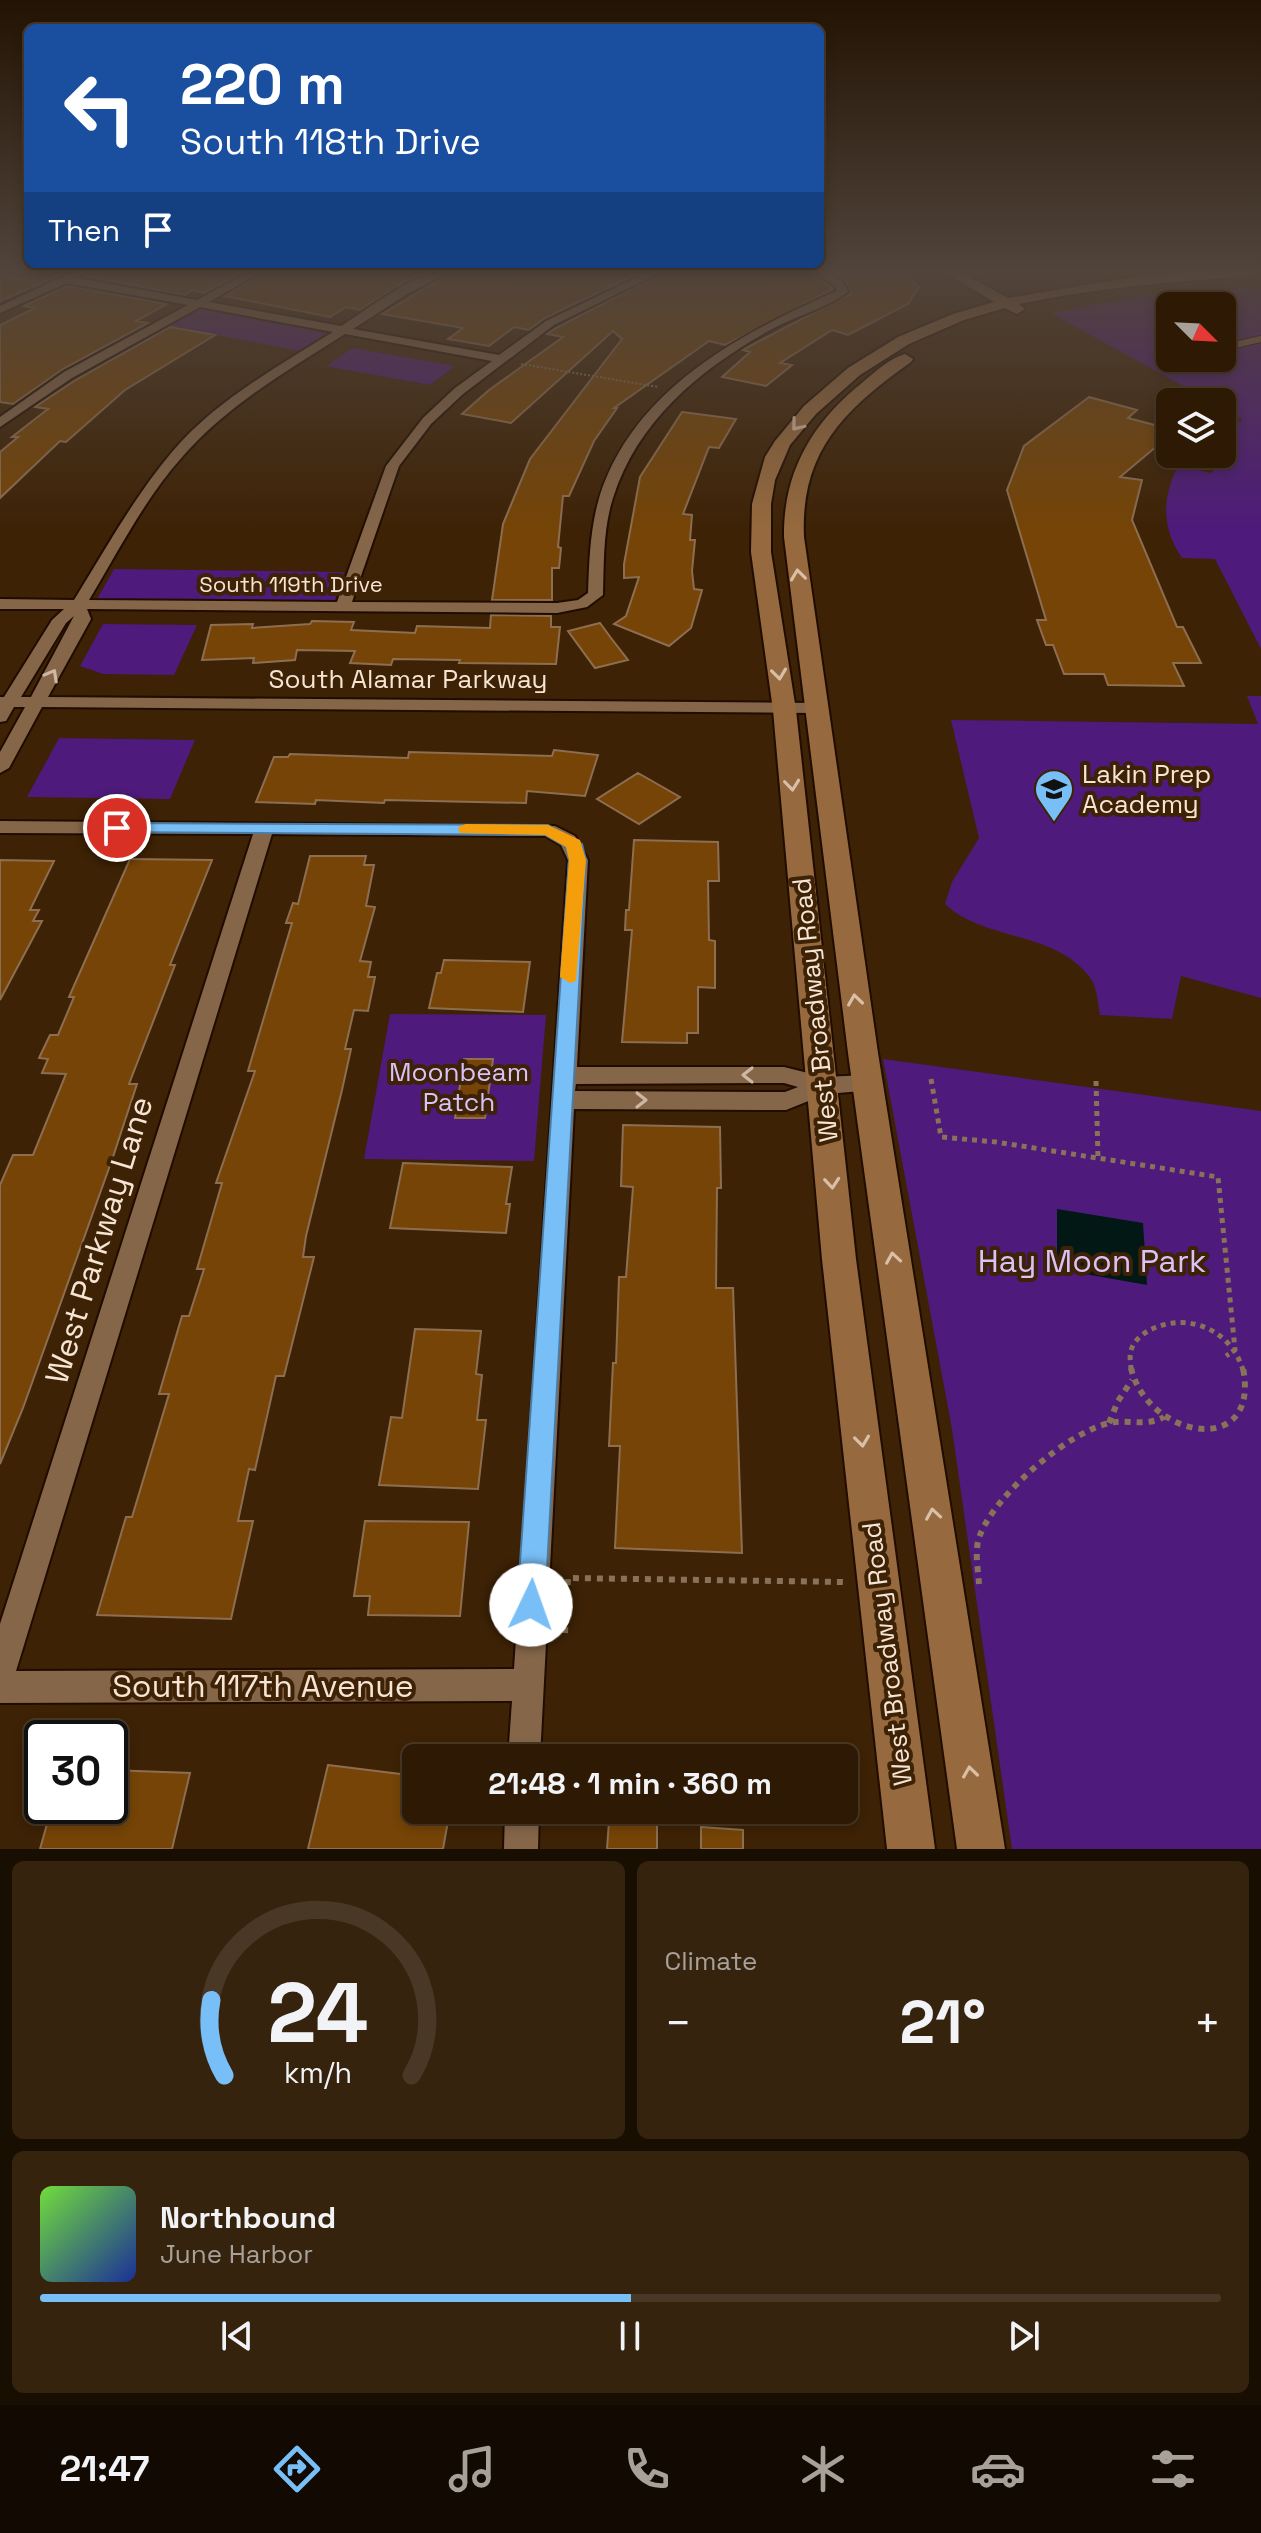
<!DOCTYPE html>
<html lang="en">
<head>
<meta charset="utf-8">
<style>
	body { margin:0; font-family:"Space Grotesk",sans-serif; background:#36230e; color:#f1f3f6; height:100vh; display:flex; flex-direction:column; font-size:30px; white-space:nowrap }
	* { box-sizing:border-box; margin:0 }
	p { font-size:26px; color:#a7a19a }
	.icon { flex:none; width:44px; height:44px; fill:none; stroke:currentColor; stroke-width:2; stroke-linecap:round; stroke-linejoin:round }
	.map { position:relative; height:1849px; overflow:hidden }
	.drawer { display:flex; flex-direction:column; gap:12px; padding:12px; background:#190e02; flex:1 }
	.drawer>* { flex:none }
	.hud { position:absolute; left:24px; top:24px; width:800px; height:244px; border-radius:12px; box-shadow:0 4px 12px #0003,0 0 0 2px #493826; background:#1a4fa0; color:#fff; overflow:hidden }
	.needle { width:52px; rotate:114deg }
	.controls { position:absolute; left:1156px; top:292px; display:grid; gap:16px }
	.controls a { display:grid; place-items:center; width:80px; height:80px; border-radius:12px; background:#2e1a04; box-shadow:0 4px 12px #0003,0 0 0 2px #493826; font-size:40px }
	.speed { position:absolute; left:24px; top:1720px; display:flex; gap:16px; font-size:40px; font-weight:700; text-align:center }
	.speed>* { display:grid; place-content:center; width:104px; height:104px; border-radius:50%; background:#2e1a04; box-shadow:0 4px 12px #0003,0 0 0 2px #493826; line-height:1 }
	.speed .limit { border:4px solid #111; border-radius:12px; background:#fff; color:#111 }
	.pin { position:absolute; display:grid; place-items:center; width:68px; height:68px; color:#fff; margin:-34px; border:4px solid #fff; border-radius:50%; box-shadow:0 2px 8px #0007 }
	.me { position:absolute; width:88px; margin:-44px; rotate:3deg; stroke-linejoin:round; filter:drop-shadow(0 0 6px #0008) }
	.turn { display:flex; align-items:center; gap:28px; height:168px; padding:0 24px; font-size:36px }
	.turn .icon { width:104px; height:104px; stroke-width:2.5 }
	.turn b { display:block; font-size:56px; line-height:68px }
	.then { display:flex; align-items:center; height:76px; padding:0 24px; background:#0003; gap:16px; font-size:30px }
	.big { font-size:60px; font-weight:600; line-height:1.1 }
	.drawer .widget { flex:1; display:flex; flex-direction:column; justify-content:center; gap:12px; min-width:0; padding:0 28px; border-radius:12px; background:#36230e }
	.drawer .dial { align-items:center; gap:0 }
	.dial svg { height:208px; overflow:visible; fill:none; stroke:#493826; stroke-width:7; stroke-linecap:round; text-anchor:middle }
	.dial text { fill:#f1f3f6; stroke:none }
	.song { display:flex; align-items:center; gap:24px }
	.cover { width:96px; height:96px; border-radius:12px; background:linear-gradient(135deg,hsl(100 70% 55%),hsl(230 70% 35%)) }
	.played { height:8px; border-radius:4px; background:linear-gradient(90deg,#78bff7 50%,#493826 50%) }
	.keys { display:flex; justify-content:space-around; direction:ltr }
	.heat { display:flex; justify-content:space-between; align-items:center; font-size:44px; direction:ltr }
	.drawer .tiles { flex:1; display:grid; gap:12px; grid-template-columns:1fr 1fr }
	.widget:last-child { grid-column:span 2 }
	.trip { position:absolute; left:402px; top:1744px; width:456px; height:80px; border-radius:12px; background:#2e1a04; box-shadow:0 4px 12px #0003,0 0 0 2px #493826; font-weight:600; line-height:80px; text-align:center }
	.menu { display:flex; height:128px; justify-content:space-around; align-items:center; background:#120a02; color:#a7a19a }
	.menu .icon { width:56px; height:56px }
	.menu .current { color:#78bff7 }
	.menu b { font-size:36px; color:#f1f3f6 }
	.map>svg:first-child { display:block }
	.green { fill:#4e1a7b; fill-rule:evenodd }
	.water { fill:#011815 }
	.building { fill:#754406; stroke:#8d6e51; stroke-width:2 }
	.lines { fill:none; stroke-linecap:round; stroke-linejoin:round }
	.lane-casing { stroke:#200c00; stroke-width:8 }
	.street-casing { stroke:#200c00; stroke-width:4 }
	.secondary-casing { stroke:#200c00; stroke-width:4 }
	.path-far2 { stroke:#89725a; stroke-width:2; stroke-dasharray:2 2; stroke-linecap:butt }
	.path-far1 { stroke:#89725a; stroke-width:5; stroke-dasharray:5 5; stroke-linecap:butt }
	.path { stroke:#89725a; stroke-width:6; stroke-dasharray:6 6; stroke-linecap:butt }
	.lane { stroke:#856649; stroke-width:6 }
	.street { fill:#856649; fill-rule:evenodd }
	.secondary { fill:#966a3e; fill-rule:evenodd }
	.oneway { stroke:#d9bfa7 }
	.oneway2 { stroke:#ceb8a3 }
	.route { fill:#78bff7; stroke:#4e7ca1; stroke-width:2 }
	.slow { fill:#f59e0b }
	.labels { text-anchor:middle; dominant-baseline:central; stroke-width:8; stroke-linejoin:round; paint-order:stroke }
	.far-street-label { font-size:22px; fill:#f6e4d4; stroke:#3d2205 }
	.street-label { font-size:26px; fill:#f6e4d4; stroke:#3d2205 }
	.poi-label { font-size:26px; fill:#f6e4d4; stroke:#3d2205; text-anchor:start }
	.park-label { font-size:26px; fill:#d8c2f7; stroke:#3d2205 }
	.near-street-label { font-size:32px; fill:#f6e4d4; stroke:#3d2205 }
	.near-park-label { font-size:32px; fill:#d8c2f7; stroke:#3d2205 }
</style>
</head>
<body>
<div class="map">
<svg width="1261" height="1849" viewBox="0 0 1261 1849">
	<rect width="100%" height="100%" fill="#3d2205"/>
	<!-- green -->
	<path class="green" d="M1261 287V649L1215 559 1182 558C1161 527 1162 498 1178 466L1211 473 1232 450 1222 446V428L1243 420 1222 408V402H1212L1051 313 1141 296ZM1170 306H1222V358H1170Z
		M197 308 327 333 300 351 166 325Z
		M353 348 455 366 430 385 326 366Z
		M114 569 344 572 335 600 97 599Z
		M103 624 197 625 174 675 103 674 80 666Z
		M1247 696H1261V998L1181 976 1172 1019 1100 1015C1098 1004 1097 988 1091 979 1056 930 985 942 945 904L952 882 979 838 951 720 1258 724Z
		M59 738 195 740 170 799 27 797Z
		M390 1014 546 1015 534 1161 364 1159Z
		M883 1059 1261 1111V1849H1012L952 1429Z"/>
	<!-- water -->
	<path class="water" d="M1057 1209 1143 1223 1147 1285 1057 1269Z"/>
	<!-- building -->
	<path class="building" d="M34 272H66L0 301V275L33 281Z
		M84 272H243L204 293 192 290 185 295 84 276Z
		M264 272H431L406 281 360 310 346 307 330 317 225 296Z
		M453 272H641L545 318 529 330 514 327 489 346 448 339 463 328 382 314Z
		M664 272H812L833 289 725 345 709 341 614 408H617L594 441 569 496H563L558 547 561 548 559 568H552V600H492L503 524 530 459 622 339 613 331 511 423 462 414 489 390 563 337 547 334 556 328Z
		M851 272H892L905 276 919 287 908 304 848 335 832 330 780 363 792 365 766 386 722 377 750 352 743 350 748 347 850 294 848 285 838 274Z
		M67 286 167 304 136 321 148 323 63 369 13 404 0 402V325L35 308 24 306Z
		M170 327 215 335 125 390 66 442 60 441 0 498V452L18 437H12L48 409 35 407 74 381Z
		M1089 397 1137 410 1128 418 1170 429V435L1120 477 1142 480 1132 520 1177 627H1183L1201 663H1173L1184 686 1108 685 1104 674H1064L1053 645H1046L1037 620H1046L1007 490 1024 446Z
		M682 412 736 419 719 448 709 447 683 514 692 515 690 540H695L692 571 694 589 702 590 691 628 669 646 614 624 626 616 639 577 624 578V564L640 477Z
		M491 615 551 616V627H560L556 664 459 663 460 660 393 659 391 665 350 663 355 651 297 650 295 660 253 663 254 658 202 660 211 625 253 624 252 628 310 624 312 621 354 622 351 630 415 633 417 626 490 628Z
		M600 623 611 638 628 660 595 668 568 631Z
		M554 750 598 755 585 796 527 791 526 803 385 800 384 803 316 800 315 804 256 802 274 757H288L290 754 408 758 409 752 552 756Z
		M638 773 680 797 639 824 597 799Z
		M634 840 718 842 719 881H708L709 940 715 941V988L698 987V1033H687V1043L622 1042 632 930H625L626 910H629Z
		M310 856H366L364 865H374L366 906 375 907 360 961 371 962 368 977H375L368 1011 354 1010 345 1049H351L342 1090 306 1236 303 1257H314L284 1376H276L255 1470 249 1469 238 1521H253L231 1619 97 1615 126 1517H132L169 1394H159L182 1316H189L204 1269H197L222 1183H216L255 1071H248L292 923H286L293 903 298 904Z
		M130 859 212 860 170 965H175L129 1084H137L113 1157 23 1408 0 1464V1185L13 1155H33L66 1074 42 1073 48 1059 39 1058 50 1035H58L74 997H69Z
		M0 860 54 861 30 910H39L33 921H42L0 1000Z
		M444 960 530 962 523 1012 429 1008 437 973H441Z
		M464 1059H493L485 1118H455Z
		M623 1125 720 1127 721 1188H717L716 1288H733L742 1553 615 1548 620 1446H609L613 1363H616L619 1277H626L633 1187 621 1186Z
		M403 1163 512 1167 506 1204H510L506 1233 390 1228Z
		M415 1329 481 1331 476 1374 482 1375 477 1420H486L478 1489 379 1485 391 1417 402 1418Z
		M365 1521 469 1522 460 1616 368 1615 370 1596H354Z
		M328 1765 416 1776V1810H450L443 1849H308Z
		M110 1770 190 1773 172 1849H40L52 1806H110Z
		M609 1821 657 1823V1849H607Z
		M701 1827 743 1830V1849H701Z"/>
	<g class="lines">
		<defs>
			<path id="lane" d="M1222 348 1261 339
				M1160 361 1173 358"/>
			<path id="street" d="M73 272 82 274 77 278 197 300 249 272H261L209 302 341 326C372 307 412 272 450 272L407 294 353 329 499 355 546 321 648 272H661L554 325 463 394 431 424 399 466 352 602 557 603 578 600 588 593C589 563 590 532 598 502 630 391 739 334 837 291L835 286 815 272C830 272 843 277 848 292 827 308 796 316 772 329 702 368 638 419 613 498 603 529 604 563 603 595L587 607 557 613 87 609 91 619 48 697 816 703 824 708 816 713 42 707 9 768 0 773V752L25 707H14L6 721 0 722V697H4L52 620 64 609H0V599L74 600C105 550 134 497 172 452 215 401 277 367 333 332L200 307 72 378 0 427V417L64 372 188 305 67 283 0 313V306ZM345 334 492 361 455 388 423 418 386 466 337 602 89 600C118 552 145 498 183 456 228 405 288 370 345 334ZM74 616 31 697H21L66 623Z
				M0 821 555 826 575 836 588 860 577 1067H784L824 1077 866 1075 874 1078 877 1084 874 1090 826 1094 786 1110 574 1109 540 1758H508L512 1701 0 1703V1624L253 834 0 833ZM272 834 546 836 561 845 568 860 514 1669 16 1671ZM784 1083 798 1087 785 1092 575 1091 576 1084Z
				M505 1810H539L538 1849H504Z"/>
			<path id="secondary" d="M944 272H961L1008 298 1137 276 1185 272H1261L1254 276C1175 281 1097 288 1019 304L1025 309 1017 314 1005 308 964 320 909 344 860 375 816 414 790 445 775 480 771 504V552L796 710 856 1259 935 1849H887L822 1259 773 710 751 552 752 504 765 457 775 441 804 406 848 368 898 337 953 314 994 302Z
				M905 354 913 359 911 362C845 409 800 451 804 537L878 1053 1005 1849H957L848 1053 784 537C783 471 813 422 863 382 875 372 890 358 905 354Z"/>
		</defs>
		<!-- lane casing -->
		<use href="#lane" class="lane-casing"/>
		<!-- street casing -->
		<use href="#street" class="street-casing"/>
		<!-- secondary casing -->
		<use href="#secondary" class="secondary-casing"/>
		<!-- path-far2 -->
		<path class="path-far2" d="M521 364 658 387"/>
		<!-- path-far1 -->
		<path class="path-far1" d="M931 1079 941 1137 996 1142 1218 1177 1235 1350 1226 1356
			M1096 1081 1098 1158
			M1131 1370C1131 1365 1129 1357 1131 1351 1133 1341 1143 1333 1152 1329 1189 1312 1231 1330 1243 1370"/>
		<!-- path -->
		<path class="path" d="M1131 1368C1147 1438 1261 1460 1243 1368
			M1109 1423 1118 1401 1132 1380
			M979 1584C978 1568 974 1550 980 1535 996 1494 1067 1433 1109 1423 1128 1419 1146 1427 1164 1417
			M565 1633 568 1578 845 1582"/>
		<!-- lane -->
		<use href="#lane" class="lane"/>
		<!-- street -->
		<use href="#street" class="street"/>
		<!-- secondary -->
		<use href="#secondary" class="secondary"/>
	</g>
	<!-- one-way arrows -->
	<defs><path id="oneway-chevron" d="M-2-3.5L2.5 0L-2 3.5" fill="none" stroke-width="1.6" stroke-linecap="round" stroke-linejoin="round" transform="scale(2)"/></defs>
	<g class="oneway">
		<use href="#oneway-chevron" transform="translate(797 425) rotate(129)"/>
		<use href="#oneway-chevron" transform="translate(798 575) rotate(-97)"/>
		<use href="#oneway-chevron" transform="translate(779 674) rotate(83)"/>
		<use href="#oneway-chevron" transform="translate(792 785) rotate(84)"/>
		<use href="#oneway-chevron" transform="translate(855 1000) rotate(-98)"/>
		<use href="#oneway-chevron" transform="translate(832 1183) rotate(85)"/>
		<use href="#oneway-chevron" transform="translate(893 1258) rotate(-99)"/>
		<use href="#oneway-chevron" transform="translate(862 1441) rotate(83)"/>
		<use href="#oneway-chevron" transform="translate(933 1514) rotate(-99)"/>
		<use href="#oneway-chevron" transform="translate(970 1772) rotate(-98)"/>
	</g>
	<g class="oneway2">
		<use href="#oneway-chevron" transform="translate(52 675) rotate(-61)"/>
		<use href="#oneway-chevron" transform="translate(748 1075) rotate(180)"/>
		<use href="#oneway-chevron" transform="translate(641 1100)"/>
	</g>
	<!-- sky -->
	<linearGradient id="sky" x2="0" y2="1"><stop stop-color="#221303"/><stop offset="0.51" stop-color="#51443b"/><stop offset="1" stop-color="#51443b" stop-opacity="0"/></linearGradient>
	<rect width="1261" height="531" fill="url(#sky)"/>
	<!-- route -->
	<path class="route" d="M117 823 548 825 582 844 586 860 545 1605 541 1615 531 1619 522 1615 517 1605 569 860 566 847 545 835 111 832 109 828Z"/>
	<!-- slow -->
	<path class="slow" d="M466 824 548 825 580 840 586 860 576 981 570 983 560 977 569 860 566 847 545 835 460 833 458 829 460 826Z"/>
	<!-- icons -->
	<defs>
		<symbol id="school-pin" viewBox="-11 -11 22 30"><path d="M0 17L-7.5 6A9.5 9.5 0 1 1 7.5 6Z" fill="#78bff7" stroke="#3d2205"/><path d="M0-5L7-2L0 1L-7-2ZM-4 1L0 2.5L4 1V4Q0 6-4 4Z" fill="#111"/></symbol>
	</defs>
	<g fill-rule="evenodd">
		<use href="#school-pin" x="1032" y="767" width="44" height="60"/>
	</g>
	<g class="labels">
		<!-- far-street labels -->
		<g class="far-street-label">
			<text x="291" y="584">South 119th Drive</text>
		</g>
		<!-- street labels -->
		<g class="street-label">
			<text x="408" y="679">South Alamar Parkway</text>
			<text transform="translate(815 1010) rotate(-96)">West Broadway Road</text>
			<text transform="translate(887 1654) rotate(-97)">West Broadway Road</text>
		</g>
		<!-- poi labels -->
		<g class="poi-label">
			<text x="1082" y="774">Lakin Prep<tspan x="1082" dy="30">Academy</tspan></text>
		</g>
		<!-- park labels -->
		<g class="park-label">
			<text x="459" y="1072">Moonbeam<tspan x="459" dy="30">Patch</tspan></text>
		</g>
		<!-- near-street labels -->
		<g class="near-street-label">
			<text transform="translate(99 1240) rotate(-73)">West Parkway Lane</text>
			<text x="263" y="1686">South 117th Avenue</text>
		</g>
		<!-- near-park labels -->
		<g class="near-park-label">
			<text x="1092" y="1261">Hay Moon Park</text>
		</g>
	</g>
</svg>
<div class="controls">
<a><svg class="needle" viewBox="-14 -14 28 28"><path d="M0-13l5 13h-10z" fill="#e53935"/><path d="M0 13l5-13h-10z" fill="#a7a19a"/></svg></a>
<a><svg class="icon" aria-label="layers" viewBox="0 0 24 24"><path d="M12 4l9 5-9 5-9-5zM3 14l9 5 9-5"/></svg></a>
</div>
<div class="speed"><div class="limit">30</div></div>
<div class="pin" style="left:117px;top:828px;background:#d93025"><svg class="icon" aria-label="arrive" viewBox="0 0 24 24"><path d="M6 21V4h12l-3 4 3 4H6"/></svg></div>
<svg class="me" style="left:531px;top:1605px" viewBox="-20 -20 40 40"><circle r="19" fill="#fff"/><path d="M0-13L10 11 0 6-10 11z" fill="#78bff7"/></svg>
<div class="trip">21:48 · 1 min · 360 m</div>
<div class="hud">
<div class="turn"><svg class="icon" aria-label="left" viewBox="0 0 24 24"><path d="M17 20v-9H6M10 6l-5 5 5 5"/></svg><div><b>220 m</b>South 118th Drive</div></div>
<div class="then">Then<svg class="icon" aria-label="arrive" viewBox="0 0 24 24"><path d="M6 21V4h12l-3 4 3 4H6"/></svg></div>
</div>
</div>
<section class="drawer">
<div class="tiles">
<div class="widget dial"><svg viewBox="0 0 100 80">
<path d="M14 69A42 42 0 1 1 86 69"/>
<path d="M14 69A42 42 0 0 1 9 40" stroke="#78bff7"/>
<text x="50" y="56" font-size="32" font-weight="700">24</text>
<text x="50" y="72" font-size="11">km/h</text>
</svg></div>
<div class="widget"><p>Climate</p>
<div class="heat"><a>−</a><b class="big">21°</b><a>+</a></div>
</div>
<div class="widget">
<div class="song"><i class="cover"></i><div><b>Northbound</b><p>June Harbor</p></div></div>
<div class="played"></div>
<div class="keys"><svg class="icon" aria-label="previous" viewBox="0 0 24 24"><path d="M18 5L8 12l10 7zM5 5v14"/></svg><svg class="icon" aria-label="pause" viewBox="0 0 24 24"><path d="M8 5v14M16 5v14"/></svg><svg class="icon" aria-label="next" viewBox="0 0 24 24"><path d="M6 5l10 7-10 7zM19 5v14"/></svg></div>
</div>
</div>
</section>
<nav class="menu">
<b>21:47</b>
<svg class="icon current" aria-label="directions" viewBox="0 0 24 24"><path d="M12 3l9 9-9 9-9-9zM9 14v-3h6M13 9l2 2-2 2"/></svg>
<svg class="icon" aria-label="music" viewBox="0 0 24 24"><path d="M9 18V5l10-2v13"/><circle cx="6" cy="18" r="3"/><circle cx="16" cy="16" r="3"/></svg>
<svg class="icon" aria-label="phone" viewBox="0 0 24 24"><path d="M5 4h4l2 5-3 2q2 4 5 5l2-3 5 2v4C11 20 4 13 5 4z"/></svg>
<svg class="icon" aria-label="climate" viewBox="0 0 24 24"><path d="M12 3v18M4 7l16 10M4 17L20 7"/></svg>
<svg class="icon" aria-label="car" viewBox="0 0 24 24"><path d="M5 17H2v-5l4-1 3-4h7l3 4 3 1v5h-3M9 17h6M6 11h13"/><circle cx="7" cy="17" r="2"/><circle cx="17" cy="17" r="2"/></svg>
<svg class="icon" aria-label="filters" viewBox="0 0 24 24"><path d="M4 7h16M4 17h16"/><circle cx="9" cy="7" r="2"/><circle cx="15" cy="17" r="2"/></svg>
</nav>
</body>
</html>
